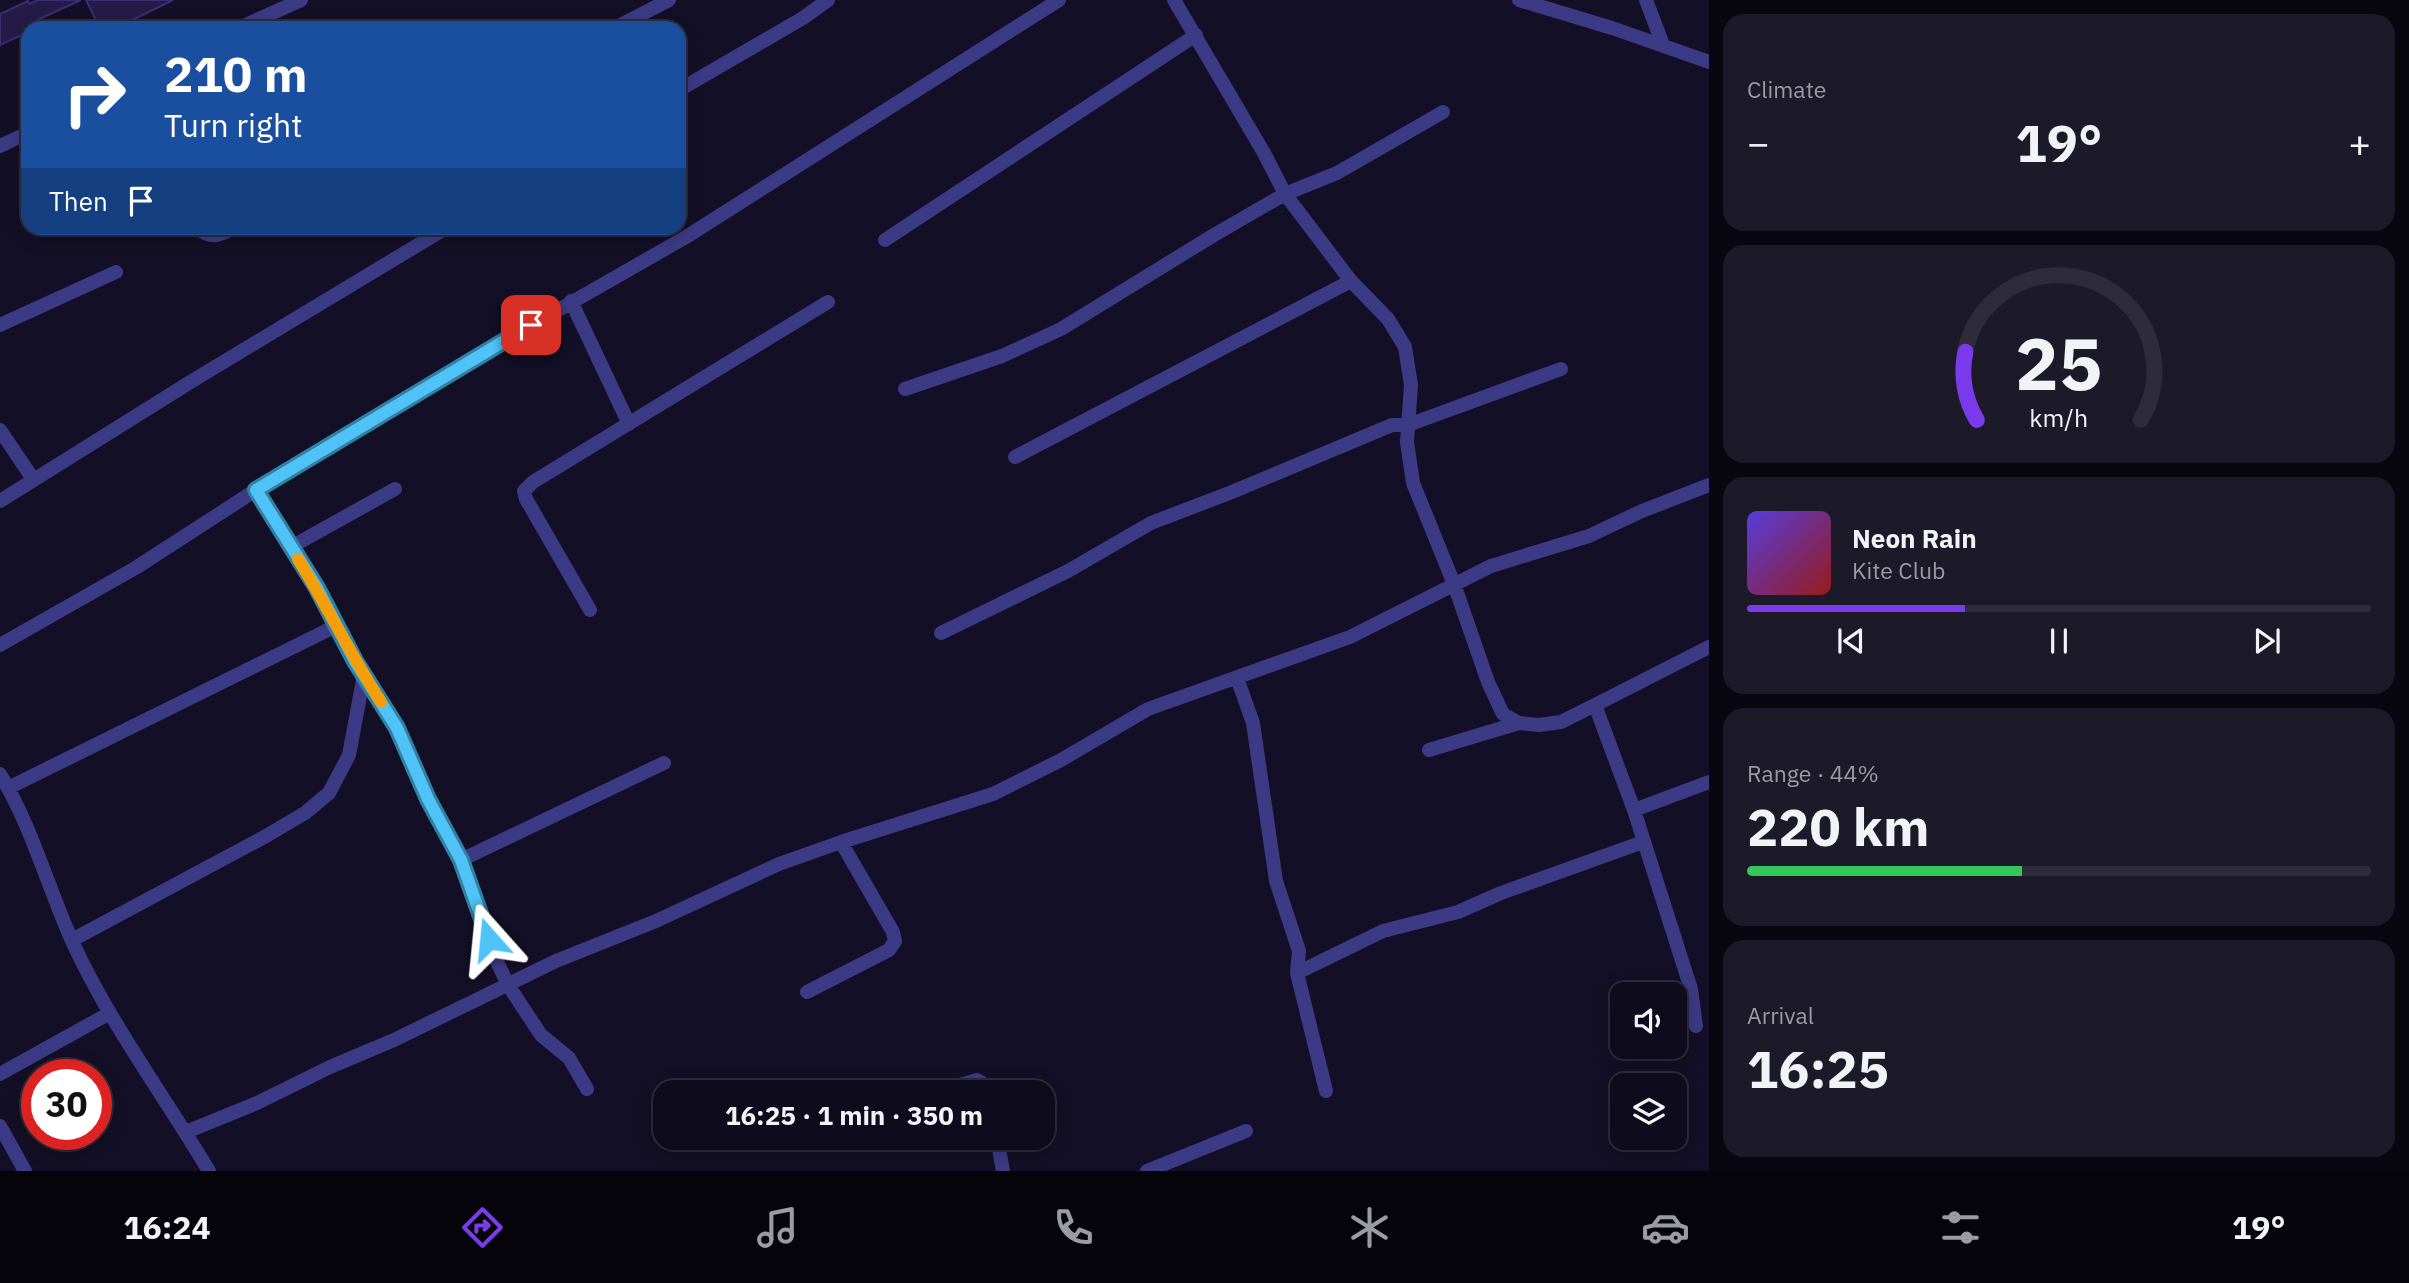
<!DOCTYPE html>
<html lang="en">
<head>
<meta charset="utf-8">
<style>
	body { margin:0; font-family:"IBM Plex Sans",sans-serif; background:#1c1929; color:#f1f3f6; height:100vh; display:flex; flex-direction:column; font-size:26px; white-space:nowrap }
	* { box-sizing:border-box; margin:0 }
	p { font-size:23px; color:#9b9ba3 }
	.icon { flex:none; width:38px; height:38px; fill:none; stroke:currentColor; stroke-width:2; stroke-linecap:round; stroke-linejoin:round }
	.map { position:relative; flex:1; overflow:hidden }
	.side { display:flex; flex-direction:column; gap:14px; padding:14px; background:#08060f; width:700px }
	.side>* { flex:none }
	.top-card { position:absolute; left:21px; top:21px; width:665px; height:214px; border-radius:21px; box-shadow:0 4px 18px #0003,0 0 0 2px #2e2b3b; background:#1a4fa0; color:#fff; overflow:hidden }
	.tools { position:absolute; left:1610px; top:982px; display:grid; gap:14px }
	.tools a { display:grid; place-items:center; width:77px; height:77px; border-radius:14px; background:#0e0b1c; box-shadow:0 4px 18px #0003,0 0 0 2px #2e2b3b; font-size:35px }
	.speed { position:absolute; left:21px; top:1059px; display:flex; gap:14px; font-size:35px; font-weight:700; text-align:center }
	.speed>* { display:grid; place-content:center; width:91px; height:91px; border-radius:50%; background:#0e0b1c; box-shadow:0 4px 18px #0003,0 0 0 2px #2e2b3b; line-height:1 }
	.speed .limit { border:10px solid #d22; background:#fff; color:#111 }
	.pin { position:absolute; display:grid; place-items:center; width:60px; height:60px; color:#fff; margin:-30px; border-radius:14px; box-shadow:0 4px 10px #0006 }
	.me { position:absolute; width:77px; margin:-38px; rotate:342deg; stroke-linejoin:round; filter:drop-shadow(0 0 5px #0008) }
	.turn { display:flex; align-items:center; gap:24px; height:147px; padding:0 28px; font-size:32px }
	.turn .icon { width:91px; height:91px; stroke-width:2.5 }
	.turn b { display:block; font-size:49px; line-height:60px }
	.then { display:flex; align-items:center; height:66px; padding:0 28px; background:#0003; gap:14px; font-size:26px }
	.big { font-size:52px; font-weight:800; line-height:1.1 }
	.side .card { flex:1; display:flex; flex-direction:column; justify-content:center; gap:10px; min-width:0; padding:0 24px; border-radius:21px; background:#1c1929 }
	.side .dial { align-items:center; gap:0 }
	.dial svg { height:182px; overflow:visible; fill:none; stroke:#2e2b3b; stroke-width:7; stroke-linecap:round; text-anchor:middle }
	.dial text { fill:#f1f3f6; stroke:none }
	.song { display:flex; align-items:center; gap:21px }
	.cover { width:84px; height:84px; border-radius:10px; background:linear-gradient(135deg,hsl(250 70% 55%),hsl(0 70% 35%)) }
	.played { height:7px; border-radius:4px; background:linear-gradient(90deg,#7c3aed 35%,#2e2b3b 35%) }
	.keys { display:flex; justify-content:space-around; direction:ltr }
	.heat { display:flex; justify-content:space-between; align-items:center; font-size:38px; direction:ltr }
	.charge { height:10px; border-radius:5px; background:linear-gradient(90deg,#34c759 44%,#2e2b3b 0) }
	.trip { position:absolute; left:653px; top:1080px; width:402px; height:70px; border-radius:21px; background:#0e0b1c; box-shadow:0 4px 18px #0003,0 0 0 2px #2e2b3b; font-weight:800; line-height:70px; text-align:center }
	.tab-bar { display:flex; height:112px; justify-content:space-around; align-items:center; background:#06040b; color:#9b9ba3 }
	.tab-bar .icon { width:49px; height:49px }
	.tab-bar .selected { color:#7c3aed }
	.tab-bar b { font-size:32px; color:#f1f3f6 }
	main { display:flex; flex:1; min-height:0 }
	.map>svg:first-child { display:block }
	.building { fill:#241b47; stroke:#3b2d73; stroke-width:2 }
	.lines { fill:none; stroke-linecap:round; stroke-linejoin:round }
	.street { stroke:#3d3a85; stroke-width:14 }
	.route-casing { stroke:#337fa1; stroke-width:18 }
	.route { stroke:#4fc3f7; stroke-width:12 }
	.slow { stroke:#f59e0b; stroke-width:12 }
</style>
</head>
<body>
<main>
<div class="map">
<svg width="1709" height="1171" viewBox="0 0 1709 1171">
	<rect width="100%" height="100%" fill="#130f26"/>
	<!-- building -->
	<path class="building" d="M38 0H81L37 20 40 26 28 28V32L0 45V14L28 1 29 4Z
		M86 0H173L126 23 129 28H100Z"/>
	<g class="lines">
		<!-- street -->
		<path class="street" d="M1174 0 1264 153 1285 194 1351 281 1388 319 1405 347 1411 385 1407 442 1413 483 1454 584 1488 682 1503 714 1519 723 1539 725 1561 722 1595 705 1634 810 1691 989 1696 1026
			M1519 0 1612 28 1709 62
			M1646 0 1663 45
			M239 28 301 0
			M615 28 669 0
			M679 90 803 18 828 0
			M0 146 28 133
			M198 228C211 240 220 235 234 228
			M885 240 1196 35
			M571 301 629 424
			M0 325 116 272
			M905 389 1002 356 1061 329 1214 235 1285 194 1337 173 1443 112
			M0 430 33 479
			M1015 457 1351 281
			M256 490 317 588 355 661 397 728 428 799 461 860 485 924 493 953 508 985 541 1035 569 1058 587 1089
			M0 501 192 381 446 228
			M291 547 395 489
			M590 610 526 499 524 491 533 482 828 302
			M941 633 1068 571 1151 523 1232 492 1392 425H1408L1561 369
			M0 645 137 567 256 490 490 349 686 237 1059 0
			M1237 678 1253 723 1276 881 1299 951 1297 973 1326 1091
			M1595 705 1709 647
			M1429 750 1519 723
			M0 774C32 827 47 885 72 941 109 1022 163 1094 209 1171
			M8 788 336 626
			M1634 810 1709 782
			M461 860 664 763
			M72 940 266 836 305 813 329 793 349 755 364 675
			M1297 973 1383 931 1458 912 1501 893 1643 842
			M807 992 889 950 895 941 893 932 841 842
			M0 1074 110 1013
			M936 1092 977 1080 982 1083 987 1092
			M0 1126 25 1171
			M186 1132 257 1103 330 1067 394 1040 556 961 656 921 779 864 841 842 993 794 1061 760 1148 709 1350 637 1491 566 1589 536 1642 511 1709 485
			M997 1138 1003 1171
			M1147 1171 1246 1131"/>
	</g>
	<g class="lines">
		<defs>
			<path id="route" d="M489 939 461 860 428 799 397 728 355 661 317 588 256 490 531 325"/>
		</defs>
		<!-- route casing -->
		<use href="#route" class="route-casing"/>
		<!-- route -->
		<use href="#route" class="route"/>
		<!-- slow -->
		<path class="slow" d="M298 559C327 606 351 655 381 702"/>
	</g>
</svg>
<div class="tools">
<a><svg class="icon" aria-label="sound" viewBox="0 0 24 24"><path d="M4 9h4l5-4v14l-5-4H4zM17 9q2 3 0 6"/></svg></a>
<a><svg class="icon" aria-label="layers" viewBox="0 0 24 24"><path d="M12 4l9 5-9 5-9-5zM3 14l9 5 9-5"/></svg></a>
</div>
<div class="speed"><div class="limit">30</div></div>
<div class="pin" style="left:531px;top:325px;background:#d93025"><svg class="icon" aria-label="arrive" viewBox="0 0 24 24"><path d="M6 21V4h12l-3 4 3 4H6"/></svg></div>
<svg class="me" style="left:489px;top:939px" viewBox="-20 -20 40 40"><path d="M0-17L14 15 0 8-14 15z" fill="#4fc3f7" stroke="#fff" stroke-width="4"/></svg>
<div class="trip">16:25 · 1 min · 350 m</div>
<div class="top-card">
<div class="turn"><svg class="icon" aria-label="right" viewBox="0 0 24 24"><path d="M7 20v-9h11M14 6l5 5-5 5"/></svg><div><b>210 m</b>Turn right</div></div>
<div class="then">Then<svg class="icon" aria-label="arrive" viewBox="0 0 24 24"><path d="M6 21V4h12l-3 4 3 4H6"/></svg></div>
</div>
</div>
<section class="side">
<div class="card"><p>Climate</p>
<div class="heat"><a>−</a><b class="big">19°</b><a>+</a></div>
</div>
<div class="card dial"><svg viewBox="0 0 100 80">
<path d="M14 69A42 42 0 1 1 86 69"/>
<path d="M14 69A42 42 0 0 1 9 39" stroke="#7c3aed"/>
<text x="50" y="56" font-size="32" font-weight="700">25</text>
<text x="50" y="72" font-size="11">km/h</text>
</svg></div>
<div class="card">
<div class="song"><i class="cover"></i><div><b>Neon Rain</b><p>Kite Club</p></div></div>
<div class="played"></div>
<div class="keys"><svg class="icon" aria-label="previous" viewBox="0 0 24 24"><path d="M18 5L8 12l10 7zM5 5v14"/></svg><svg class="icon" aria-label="pause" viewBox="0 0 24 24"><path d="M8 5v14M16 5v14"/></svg><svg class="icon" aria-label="next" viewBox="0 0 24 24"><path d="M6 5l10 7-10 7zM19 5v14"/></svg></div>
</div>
<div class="card"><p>Range · 44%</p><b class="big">220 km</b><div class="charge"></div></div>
<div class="card"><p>Arrival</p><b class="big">16:25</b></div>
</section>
</main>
<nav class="tab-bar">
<b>16:24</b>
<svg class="icon selected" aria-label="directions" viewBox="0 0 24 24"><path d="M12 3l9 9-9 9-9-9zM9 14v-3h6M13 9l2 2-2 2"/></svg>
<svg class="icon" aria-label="music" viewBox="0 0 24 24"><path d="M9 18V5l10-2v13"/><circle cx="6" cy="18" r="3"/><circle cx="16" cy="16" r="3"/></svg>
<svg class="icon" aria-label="phone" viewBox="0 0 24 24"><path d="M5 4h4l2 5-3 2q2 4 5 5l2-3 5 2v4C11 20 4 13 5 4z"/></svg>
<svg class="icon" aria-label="climate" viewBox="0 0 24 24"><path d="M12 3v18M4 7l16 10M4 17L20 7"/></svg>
<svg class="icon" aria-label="car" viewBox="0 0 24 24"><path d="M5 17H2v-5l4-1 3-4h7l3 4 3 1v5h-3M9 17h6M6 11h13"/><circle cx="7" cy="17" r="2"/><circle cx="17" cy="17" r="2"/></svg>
<svg class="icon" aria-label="filters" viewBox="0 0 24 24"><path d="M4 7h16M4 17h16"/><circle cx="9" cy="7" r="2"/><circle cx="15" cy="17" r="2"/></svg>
<b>19°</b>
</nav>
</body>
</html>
